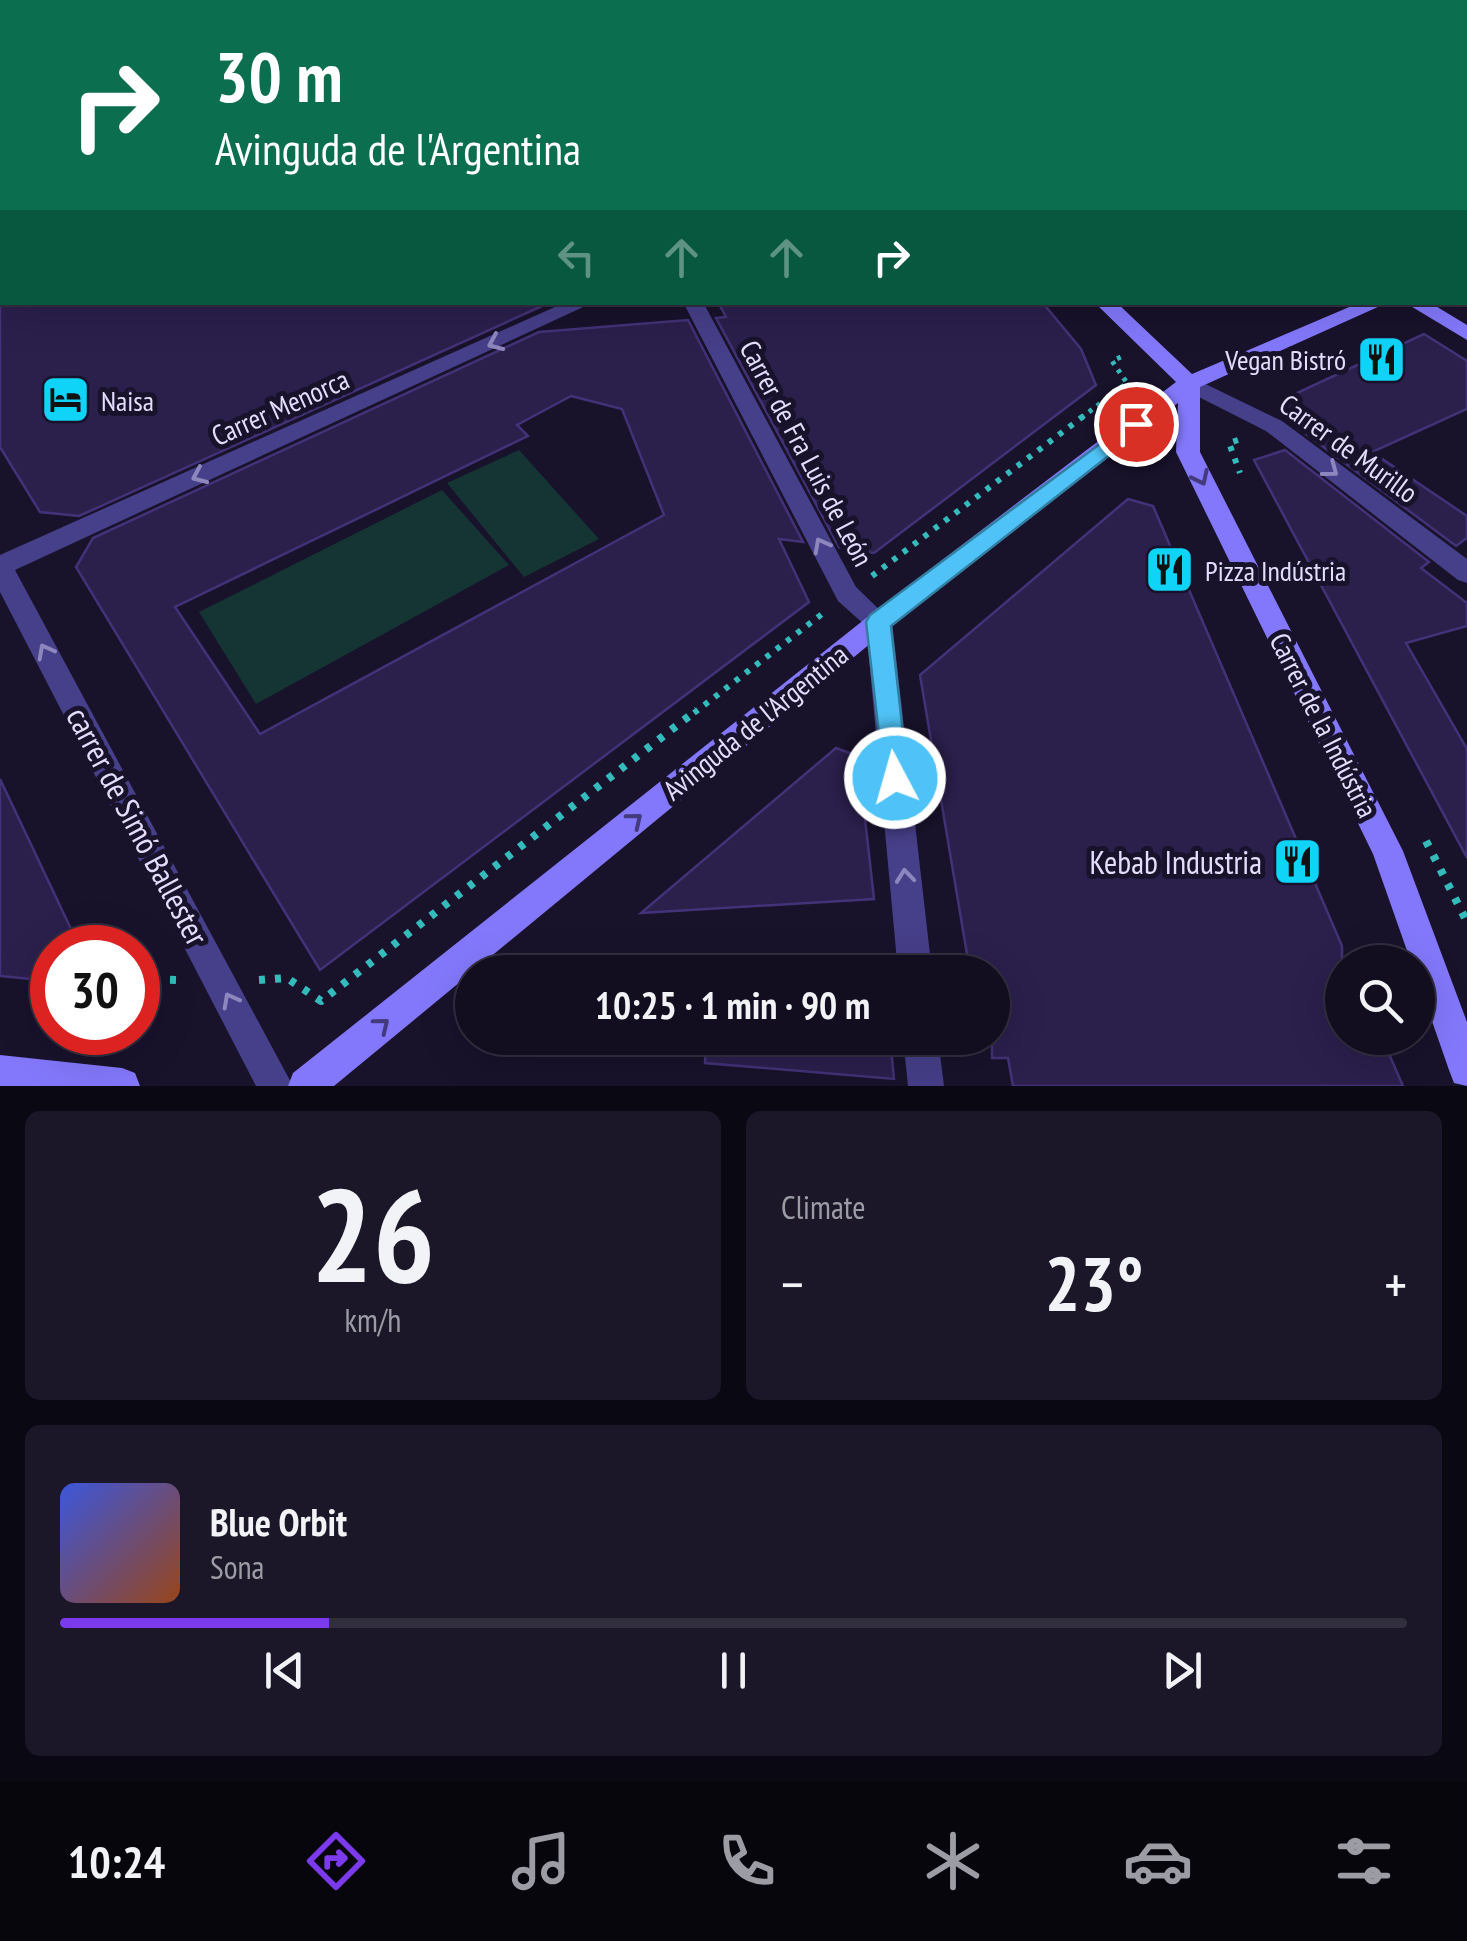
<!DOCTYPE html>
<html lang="en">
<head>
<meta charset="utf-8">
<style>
	body { margin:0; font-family:"PT Sans Narrow",sans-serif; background:#1b1729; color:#f1f3f6; height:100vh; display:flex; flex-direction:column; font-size:38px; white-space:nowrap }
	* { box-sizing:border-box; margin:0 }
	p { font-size:32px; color:#9c9ca5 }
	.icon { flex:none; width:55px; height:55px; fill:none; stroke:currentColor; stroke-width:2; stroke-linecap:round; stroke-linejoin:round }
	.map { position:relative; height:1086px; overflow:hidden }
	.panel { display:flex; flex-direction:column; gap:25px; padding:25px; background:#0a0812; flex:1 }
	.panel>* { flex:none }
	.hud { position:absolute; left:0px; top:0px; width:1468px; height:305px; box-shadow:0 10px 40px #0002,0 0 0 2px #312e3e; background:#0b6e4f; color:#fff; overflow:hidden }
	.buttons { position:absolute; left:1325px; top:945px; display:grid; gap:20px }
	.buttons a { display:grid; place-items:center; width:110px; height:110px; border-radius:50%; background:#120e20; box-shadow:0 10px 40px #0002,0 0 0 2px #312e3e; font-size:50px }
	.speed { position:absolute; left:30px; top:925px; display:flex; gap:20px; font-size:50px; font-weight:700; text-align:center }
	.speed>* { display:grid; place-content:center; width:130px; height:130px; border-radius:50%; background:#120e20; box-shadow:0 10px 40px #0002,0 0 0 2px #312e3e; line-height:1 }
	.speed .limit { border:15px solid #d22; background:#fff; color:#111 }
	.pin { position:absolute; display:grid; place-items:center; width:85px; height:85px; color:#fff; margin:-42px; border:5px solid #fff; border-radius:50%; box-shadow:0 2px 10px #0007 }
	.me { position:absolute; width:110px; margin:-55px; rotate:354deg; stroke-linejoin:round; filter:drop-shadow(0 0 8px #0008) }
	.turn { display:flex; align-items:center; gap:35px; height:210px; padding:0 50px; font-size:45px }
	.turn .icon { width:130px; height:130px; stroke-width:2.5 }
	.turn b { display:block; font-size:70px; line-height:85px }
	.lanes { display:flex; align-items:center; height:95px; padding:0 50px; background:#0003; justify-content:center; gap:50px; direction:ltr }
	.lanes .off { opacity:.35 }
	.big { font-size:75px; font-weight:800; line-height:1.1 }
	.panel .card { flex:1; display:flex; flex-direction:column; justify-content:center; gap:15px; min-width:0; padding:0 35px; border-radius:15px; background:#1b1729 }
	.panel .dial { align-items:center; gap:0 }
	.dial b { font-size:130px; line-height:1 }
	.song { display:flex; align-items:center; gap:30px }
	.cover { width:120px; height:120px; border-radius:15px; background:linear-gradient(135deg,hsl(230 70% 55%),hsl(20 70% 35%)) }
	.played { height:10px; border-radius:5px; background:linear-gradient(90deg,#7c3aed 20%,#312e3e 20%) }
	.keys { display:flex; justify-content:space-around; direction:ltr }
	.heat { display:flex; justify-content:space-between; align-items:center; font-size:55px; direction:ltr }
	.panel .tiles { flex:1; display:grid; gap:25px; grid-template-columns:1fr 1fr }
	.card:last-child { grid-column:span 2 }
	.trip { position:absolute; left:455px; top:955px; width:555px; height:100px; border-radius:50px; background:#120e20; box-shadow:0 10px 40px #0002,0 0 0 2px #312e3e; font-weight:800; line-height:100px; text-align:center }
	.menu { display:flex; height:160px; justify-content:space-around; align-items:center; background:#07060d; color:#9c9ca5 }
	.menu .icon { width:70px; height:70px }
	.menu .current { color:#7c3aed }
	.menu b { font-size:45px; color:#f1f3f6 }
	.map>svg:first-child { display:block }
	.green { fill:#153535 }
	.building { fill:#2b1f4c; stroke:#433277; stroke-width:2.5; fill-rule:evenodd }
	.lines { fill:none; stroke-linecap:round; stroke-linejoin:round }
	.path-far3 { stroke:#35bbbb; stroke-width:4; stroke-dasharray:4 5; stroke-linecap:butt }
	.path-far2 { stroke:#35bbbb; stroke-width:5; stroke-dasharray:4 6; stroke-linecap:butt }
	.path-far1 { stroke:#35bbbb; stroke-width:6; stroke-dasharray:5 8; stroke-linecap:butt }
	.path { stroke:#35bbbb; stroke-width:8; stroke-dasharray:6 10; stroke-linecap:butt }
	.street { fill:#463f89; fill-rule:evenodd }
	.secondary { fill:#8378fb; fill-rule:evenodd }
	.oneway { stroke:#8d87be }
	.oneway2 { stroke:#433b7e }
	.route { fill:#4fc3f7; stroke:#337fa1; stroke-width:2.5 }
	.labels { text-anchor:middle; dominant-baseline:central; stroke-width:10; stroke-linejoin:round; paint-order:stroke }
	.poi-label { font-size:28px; fill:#e3defe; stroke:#18122b; text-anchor:start }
	.street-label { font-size:28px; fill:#e3defe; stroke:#18122b }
	.near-street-label { font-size:32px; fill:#e3defe; stroke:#18122b }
	.near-poi-label { font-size:32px; fill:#e3defe; stroke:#18122b; text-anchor:end }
</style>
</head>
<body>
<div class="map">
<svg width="1467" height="1086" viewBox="0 0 1467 1086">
	<rect width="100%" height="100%" fill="#18122b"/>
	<!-- green -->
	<path class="green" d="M519 450 599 539 524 577 447 483Z
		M442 490 509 565 256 704 199 612Z"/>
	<!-- building -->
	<path class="building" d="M0 302H551L79 516 40 512 0 447Z
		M718 302H1042L1081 349 1096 385 874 553 839 547 716 318 726 317Z
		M688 320 803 542 779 539 809 602 320 970 76 567 93 538 539 332ZM571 396 622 409 664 515 260 734 175 607 528 436 517 425Z
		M1424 334 1467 361V409L1372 452 1467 516V538L1456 546 1286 419 1284 399Z
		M1285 450 1429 562 1421 568 1467 603V626L1406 643 1467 749V858L1254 460Z
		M1128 499 1153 506 1342 946V1038H1382L1403 1086H1013L1008 1058H992V972H970L920 675Z
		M836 748 858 756 874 899 641 913Z
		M0 779 80 948H52V981L0 976Z
		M706 1038H890L894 1079 705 1063Z"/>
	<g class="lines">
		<!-- path-far3 -->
		<path class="path-far3" d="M1142 2 1148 0"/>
		<!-- path-far2 -->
		<path class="path-far2" d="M1081 418 1127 383 1112 361 1123 356"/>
		<!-- path-far1 -->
		<path class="path-far1" d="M1238 440 1229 443 1240 473
			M872 576 1085 415
			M694 713 822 614"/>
		<!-- path -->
		<path class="path" d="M1426 841 1467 922
			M138 979 176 980
			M259 980 287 978 321 1001 697 710"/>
		<!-- street -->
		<path class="street" d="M127 0H141L142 2H128Z
			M245 0H259L260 2H246Z
			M566 302H594L15 570 293 1086H256L0 592V555Z
			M683 302H703L856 587 892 622 932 972H898L866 626 838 601Z
			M1189 376 1282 421 1467 559V583L1458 580 1266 431 1181 388 1178 383Z
			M903 1038H938L944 1086H908Z"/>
		<!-- secondary -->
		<path class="secondary" d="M705 0H723L724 2H707Z
			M1227 0H1267L1268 2H1226Z
			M0 59 2 60V70L0 69Z
			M1465 81 1467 82V92L1465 91Z
			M0 195H2V206H0Z
			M1467 257V269L1465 270V258Z
			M1094 302H1116L1192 374 1361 302H1389L1200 387V452L1403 851 1467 1022V1086L1454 1083 1449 1070 1418 981V962H1411L1373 854 1176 452 1178 403 888 629 334 1086H288L293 1073 870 615 1176 382Z
			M1404 302H1429L1467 325V340Z
			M0 1055 122 1068 135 1073 140 1086H0Z"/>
	</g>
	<!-- one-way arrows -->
	<defs><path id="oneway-chevron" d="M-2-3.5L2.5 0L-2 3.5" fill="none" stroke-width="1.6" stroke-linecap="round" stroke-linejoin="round" transform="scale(2.5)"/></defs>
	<g class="oneway">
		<use href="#oneway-chevron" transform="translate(495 343) rotate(156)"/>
		<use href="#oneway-chevron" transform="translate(1331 470) rotate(37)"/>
		<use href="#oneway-chevron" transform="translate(199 476) rotate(156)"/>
		<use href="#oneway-chevron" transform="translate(821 545) rotate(-118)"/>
		<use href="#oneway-chevron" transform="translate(45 651) rotate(-118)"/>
		<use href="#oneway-chevron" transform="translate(905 876) rotate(-96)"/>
		<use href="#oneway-chevron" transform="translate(230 1000) rotate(-118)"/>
	</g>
	<g class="oneway2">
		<use href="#oneway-chevron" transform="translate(1201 478) rotate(64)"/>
		<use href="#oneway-chevron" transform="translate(635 820) rotate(-39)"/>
		<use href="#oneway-chevron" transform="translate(382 1025) rotate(-39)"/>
	</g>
	<!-- route -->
	<path class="route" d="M1136 417 1143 419 1146 424 1143 429 891 626 908 778 904 786 895 790 885 786 866 622 870 615Z"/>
	<!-- icons -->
	<defs>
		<symbol id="restaurant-square" viewBox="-11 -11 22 22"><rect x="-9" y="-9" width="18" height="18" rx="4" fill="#10d3f8" stroke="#18122b"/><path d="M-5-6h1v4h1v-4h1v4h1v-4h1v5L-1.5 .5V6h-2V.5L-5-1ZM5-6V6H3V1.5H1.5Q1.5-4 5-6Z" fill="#111"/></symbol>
		<symbol id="hotel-square" viewBox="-11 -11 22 22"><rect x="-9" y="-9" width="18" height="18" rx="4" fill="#10d3f8" stroke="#18122b"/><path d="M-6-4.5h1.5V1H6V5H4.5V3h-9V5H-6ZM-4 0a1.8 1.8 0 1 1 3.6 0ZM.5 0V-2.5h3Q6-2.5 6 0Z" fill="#111"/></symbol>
	</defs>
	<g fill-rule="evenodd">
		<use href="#restaurant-square" x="1354" y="332" width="55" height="55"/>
		<use href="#hotel-square" x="38" y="372" width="55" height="55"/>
		<use href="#restaurant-square" x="1142" y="542" width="55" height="55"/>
		<use href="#restaurant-square" x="1270" y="834" width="55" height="55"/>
	</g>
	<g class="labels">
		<!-- poi labels -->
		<g class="poi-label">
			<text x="1346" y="359" text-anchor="end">Vegan Bistró</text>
			<text x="101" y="400">Naisa</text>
			<text x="1205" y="570">Pizza Indústria</text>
		</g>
		<!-- street labels -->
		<g class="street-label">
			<text transform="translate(280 407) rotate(-24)">Carrer Menorca</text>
			<text transform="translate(1349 448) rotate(36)">Carrer de Murillo</text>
			<text transform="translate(807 453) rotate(62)">Carrer de Fra Luis de León</text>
			<text transform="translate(755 722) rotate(-39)">Avinguda de l'Argentina</text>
			<text transform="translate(1324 725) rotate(63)">Carrer de la Indústria</text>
		</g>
		<!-- near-street labels -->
		<g class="near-street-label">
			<text transform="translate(138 826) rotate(62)">carrer de Simó Ballester</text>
		</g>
		<!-- near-poi labels -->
		<g class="near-poi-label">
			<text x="1262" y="862">Kebab Industria</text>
		</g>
	</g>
</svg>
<div class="buttons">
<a><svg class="icon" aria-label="search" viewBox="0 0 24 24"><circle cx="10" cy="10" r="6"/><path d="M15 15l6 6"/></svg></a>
</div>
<div class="speed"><div class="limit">30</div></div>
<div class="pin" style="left:1136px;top:424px;background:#d93025"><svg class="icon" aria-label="arrive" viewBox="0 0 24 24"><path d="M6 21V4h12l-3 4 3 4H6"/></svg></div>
<svg class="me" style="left:895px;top:778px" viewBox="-20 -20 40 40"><circle r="17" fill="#4fc3f7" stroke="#fff" stroke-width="3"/><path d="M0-11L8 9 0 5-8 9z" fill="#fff"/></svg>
<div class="trip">10:25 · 1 min · 90 m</div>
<div class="hud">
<div class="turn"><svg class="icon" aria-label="right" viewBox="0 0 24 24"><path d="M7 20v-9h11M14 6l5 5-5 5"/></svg><div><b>30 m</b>Avinguda de l'Argentina</div></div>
<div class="lanes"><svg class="icon off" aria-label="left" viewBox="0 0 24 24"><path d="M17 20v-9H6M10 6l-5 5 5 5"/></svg><svg class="icon off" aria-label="ahead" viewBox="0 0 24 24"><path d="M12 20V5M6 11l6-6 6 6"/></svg><svg class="icon off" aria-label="ahead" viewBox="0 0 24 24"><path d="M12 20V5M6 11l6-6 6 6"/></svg><svg class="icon" aria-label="right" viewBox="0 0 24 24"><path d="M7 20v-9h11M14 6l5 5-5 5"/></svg></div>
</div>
</div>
<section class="panel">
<div class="tiles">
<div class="card dial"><b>26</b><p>km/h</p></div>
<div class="card"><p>Climate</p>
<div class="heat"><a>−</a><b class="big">23°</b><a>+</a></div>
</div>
<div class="card">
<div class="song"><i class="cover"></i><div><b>Blue Orbit</b><p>Sona</p></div></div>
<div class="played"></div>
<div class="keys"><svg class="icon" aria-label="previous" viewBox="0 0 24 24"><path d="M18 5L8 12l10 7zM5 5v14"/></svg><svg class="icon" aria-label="pause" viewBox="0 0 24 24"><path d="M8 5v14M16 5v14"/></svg><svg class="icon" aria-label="next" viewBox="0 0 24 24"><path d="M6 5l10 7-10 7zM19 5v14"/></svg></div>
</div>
</div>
</section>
<nav class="menu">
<b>10:24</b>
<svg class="icon current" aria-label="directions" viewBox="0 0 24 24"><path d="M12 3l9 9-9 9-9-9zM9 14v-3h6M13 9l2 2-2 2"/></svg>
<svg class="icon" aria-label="music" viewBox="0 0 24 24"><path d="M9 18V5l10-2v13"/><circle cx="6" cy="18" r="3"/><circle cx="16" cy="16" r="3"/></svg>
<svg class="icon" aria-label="phone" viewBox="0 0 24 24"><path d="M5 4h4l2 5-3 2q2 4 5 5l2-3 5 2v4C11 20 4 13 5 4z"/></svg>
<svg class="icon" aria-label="climate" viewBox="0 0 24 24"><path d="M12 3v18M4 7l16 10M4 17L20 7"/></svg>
<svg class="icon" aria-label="car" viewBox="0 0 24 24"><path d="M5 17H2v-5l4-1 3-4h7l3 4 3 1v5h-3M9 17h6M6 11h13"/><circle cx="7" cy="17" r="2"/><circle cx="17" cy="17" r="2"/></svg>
<svg class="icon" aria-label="filters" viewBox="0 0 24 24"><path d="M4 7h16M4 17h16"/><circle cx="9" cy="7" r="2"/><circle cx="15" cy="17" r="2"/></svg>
</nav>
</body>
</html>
